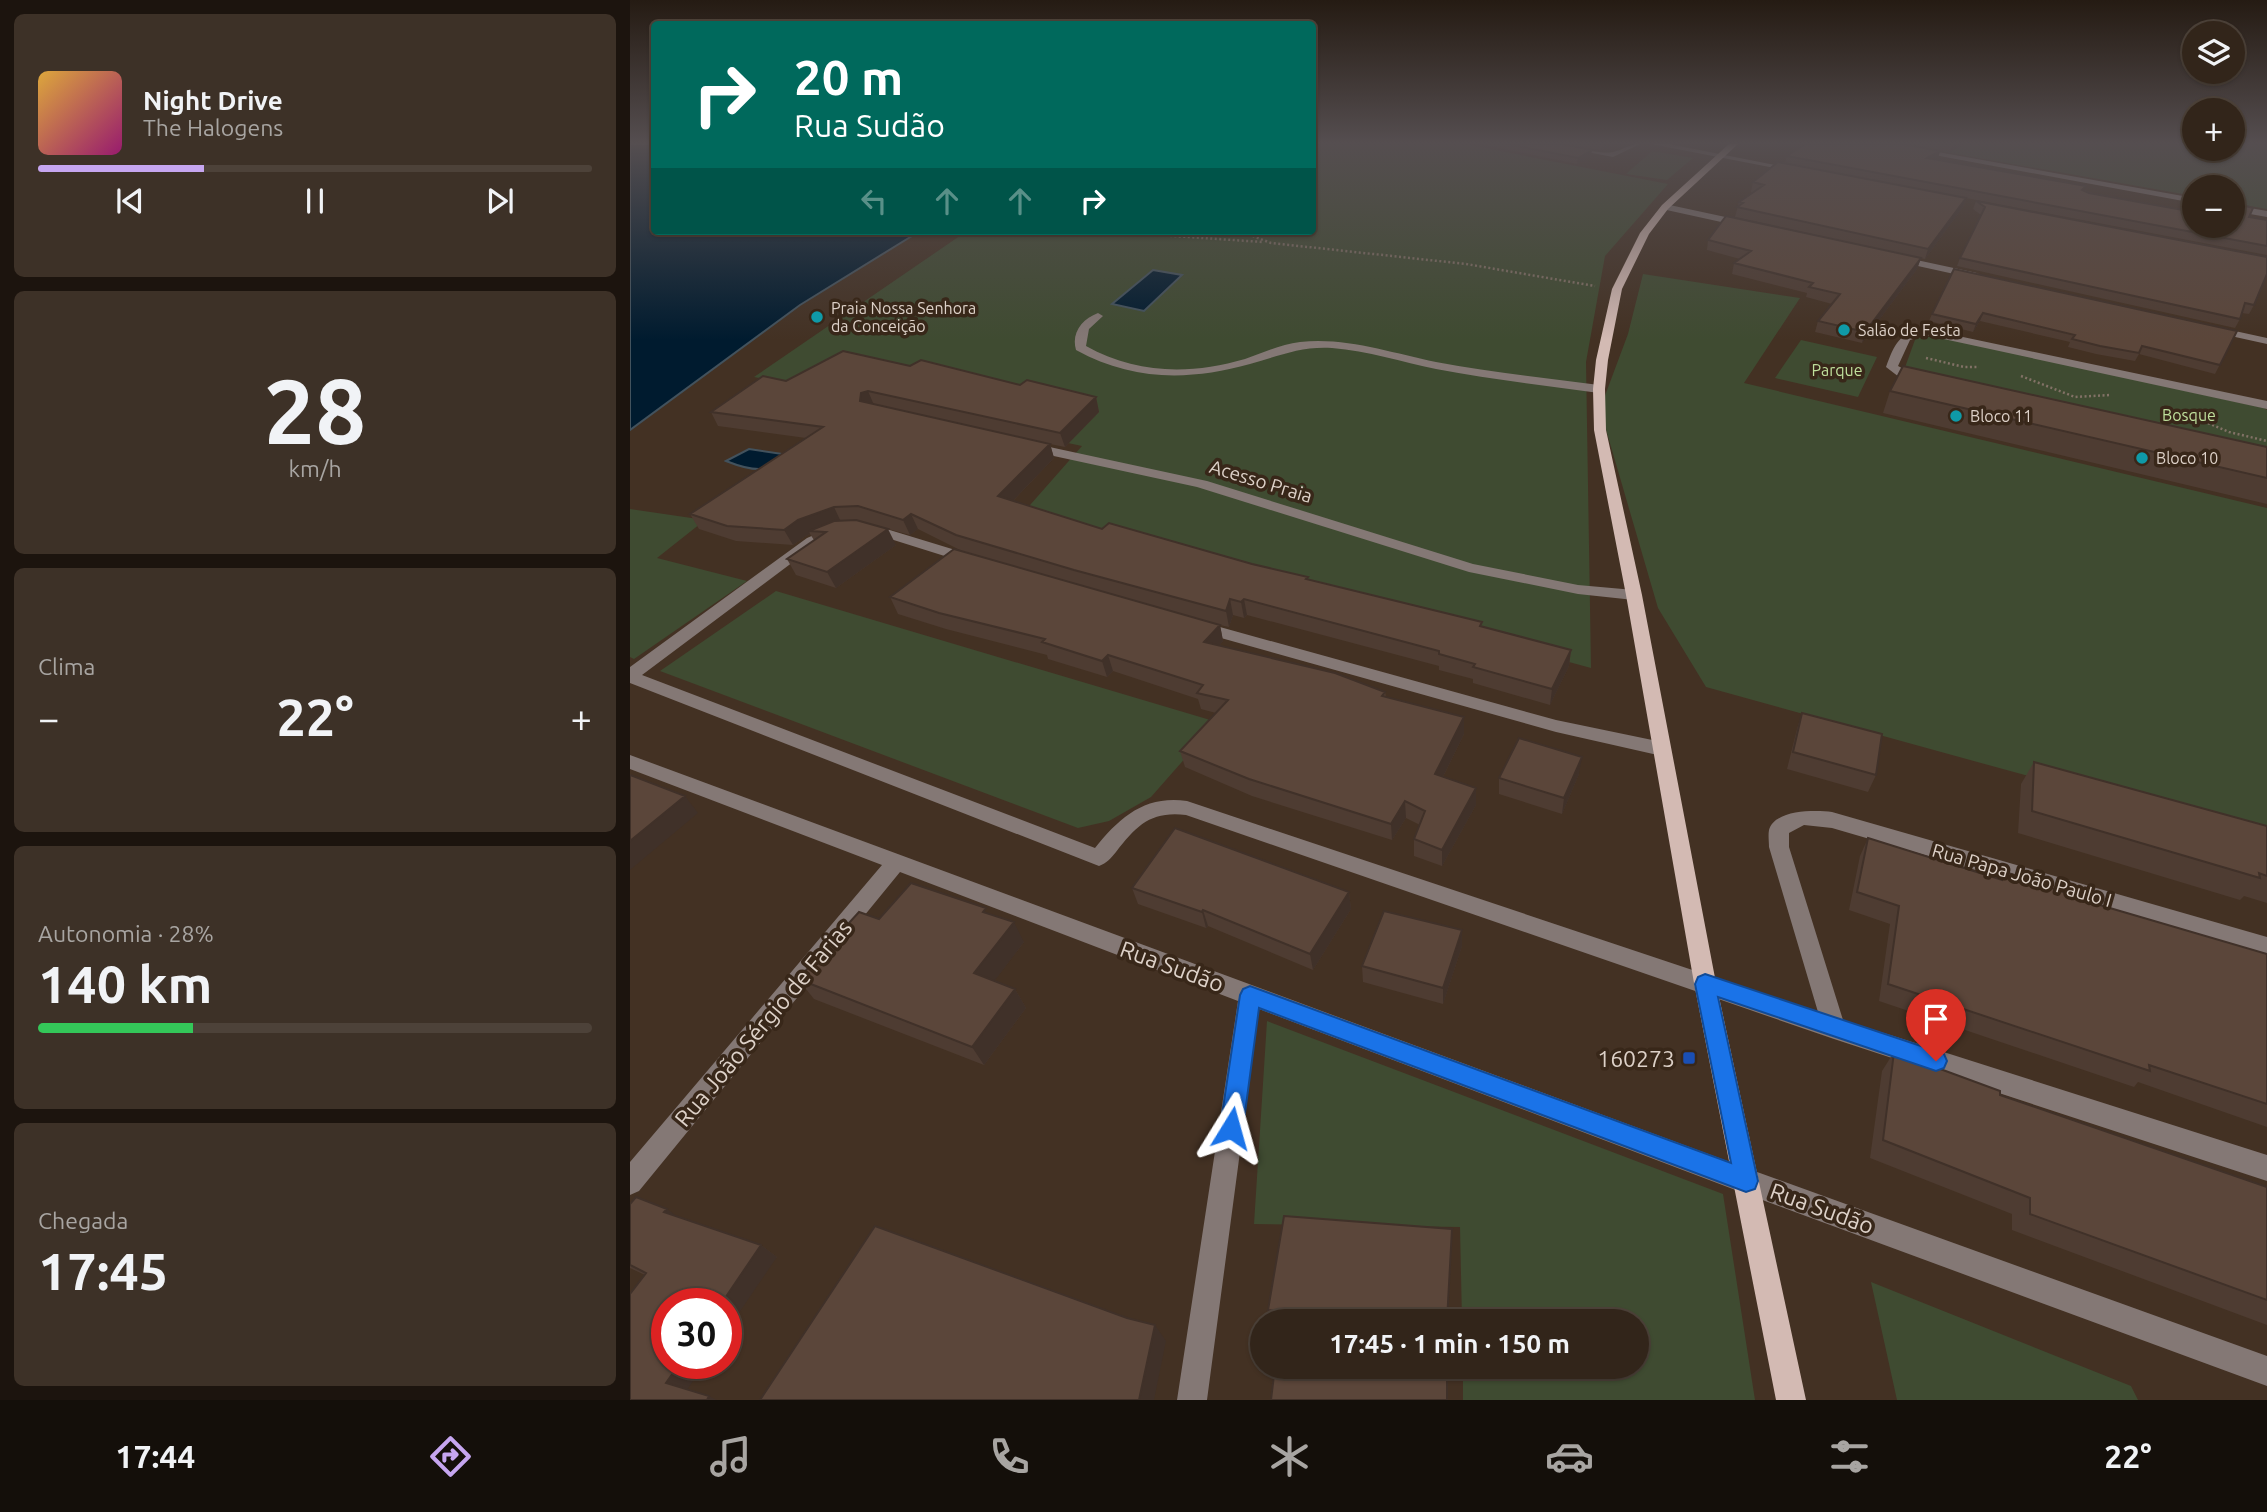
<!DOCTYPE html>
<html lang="pt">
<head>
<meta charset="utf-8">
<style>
	body { margin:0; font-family:Ubuntu,sans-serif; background:#3d3127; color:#f1f3f6; height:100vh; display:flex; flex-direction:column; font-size:26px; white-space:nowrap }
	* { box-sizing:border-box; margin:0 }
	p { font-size:23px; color:#a8a5a2 }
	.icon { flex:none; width:38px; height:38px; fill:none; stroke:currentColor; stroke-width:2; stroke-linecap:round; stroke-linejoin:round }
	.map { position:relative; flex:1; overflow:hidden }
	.side { display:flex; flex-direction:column; gap:14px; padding:14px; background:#1c140e; width:630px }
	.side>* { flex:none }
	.guide { position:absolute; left:21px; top:21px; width:665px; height:214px; border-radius:7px; box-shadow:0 2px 5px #0004,0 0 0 2px #4d4239; background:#00695c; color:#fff; overflow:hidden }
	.fabs { position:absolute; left:1552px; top:21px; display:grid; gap:14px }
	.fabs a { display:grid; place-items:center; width:63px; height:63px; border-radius:50%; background:#32251a; box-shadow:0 2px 5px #0004,0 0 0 2px #4d4239; font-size:35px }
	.speed { position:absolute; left:21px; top:1288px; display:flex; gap:14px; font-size:35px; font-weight:700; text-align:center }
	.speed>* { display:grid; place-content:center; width:91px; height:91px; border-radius:50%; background:#32251a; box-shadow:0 2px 5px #0004,0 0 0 2px #4d4239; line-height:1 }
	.speed .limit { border:10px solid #d22; background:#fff; color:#111 }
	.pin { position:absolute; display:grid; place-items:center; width:60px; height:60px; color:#fff; margin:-72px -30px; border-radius:50% 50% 50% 0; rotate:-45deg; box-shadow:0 0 7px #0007 }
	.pin .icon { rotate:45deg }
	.me { position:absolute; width:77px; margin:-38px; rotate:8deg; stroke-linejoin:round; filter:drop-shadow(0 0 5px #0008) }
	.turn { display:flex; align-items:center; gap:24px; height:147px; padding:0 28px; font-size:32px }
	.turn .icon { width:91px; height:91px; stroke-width:2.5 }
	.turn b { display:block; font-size:49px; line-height:60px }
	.lanes { display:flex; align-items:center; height:66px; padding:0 28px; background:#0003; justify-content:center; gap:35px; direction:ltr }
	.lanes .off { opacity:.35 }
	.big { font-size:52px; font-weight:600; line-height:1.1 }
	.side .tile { flex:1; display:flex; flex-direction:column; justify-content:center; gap:10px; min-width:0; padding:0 24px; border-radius:10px; background:#3d3127 }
	.side .dial { align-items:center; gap:0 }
	.dial b { font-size:91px; line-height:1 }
	.song { display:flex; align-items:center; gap:21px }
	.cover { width:84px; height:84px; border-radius:10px; background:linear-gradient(135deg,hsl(40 70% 55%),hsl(320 70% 35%)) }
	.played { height:7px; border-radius:4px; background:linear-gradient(90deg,#c6a6f0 30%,#4d4239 30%) }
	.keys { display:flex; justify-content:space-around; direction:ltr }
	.heat { display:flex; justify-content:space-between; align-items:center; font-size:38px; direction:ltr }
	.charge { height:10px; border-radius:5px; background:linear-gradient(90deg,#34c759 28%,#4d4239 0) }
	.trip { position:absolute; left:620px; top:1309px; width:399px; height:70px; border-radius:35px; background:#32251a; box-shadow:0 2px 5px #0004,0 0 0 2px #4d4239; font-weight:600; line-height:70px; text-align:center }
	.tab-bar { display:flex; height:112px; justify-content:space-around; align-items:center; background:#140f0a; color:#a8a5a2 }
	.tab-bar .icon { width:49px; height:49px }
	.tab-bar .active { color:#c6a6f0 }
	.tab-bar b { font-size:32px; color:#f1f3f6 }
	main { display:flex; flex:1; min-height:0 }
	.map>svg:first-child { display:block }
	.green { fill:#3f4b31 }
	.water { fill:#001b2f; stroke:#42525d; stroke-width:2 }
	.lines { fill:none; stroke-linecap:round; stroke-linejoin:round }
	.path { stroke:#827266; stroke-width:2.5; stroke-dasharray:2 2.5; stroke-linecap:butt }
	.minor { fill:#847875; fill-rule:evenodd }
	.major { fill:#d3bab3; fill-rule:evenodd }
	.wall { fill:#4e3c32 }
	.shaded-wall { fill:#403129 }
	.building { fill:#5b463a; stroke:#403129; stroke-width:2 }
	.route { fill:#1a73e8; stroke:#114b97; stroke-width:2 }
	.culture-dot { fill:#0f9aa8; stroke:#382719; stroke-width:2.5 }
	.transit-dot { fill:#1a4fb4; stroke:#382719; stroke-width:2.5 }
	.labels { text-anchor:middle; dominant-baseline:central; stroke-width:7; stroke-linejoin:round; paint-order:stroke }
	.far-poi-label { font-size:16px; fill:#ddd1c8; stroke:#382719; text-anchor:start }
	.far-park-label { font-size:16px; fill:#bfdf9c; stroke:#382719 }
	.street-label { font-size:19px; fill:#ddd1c8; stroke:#382719 }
	.near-street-label { font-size:23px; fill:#ddd1c8; stroke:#382719 }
	.near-poi-label { font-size:23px; fill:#ddd1c8; stroke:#382719; text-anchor:end }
</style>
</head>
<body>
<main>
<section class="side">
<div class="tile">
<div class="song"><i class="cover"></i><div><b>Night Drive</b><p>The Halogens</p></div></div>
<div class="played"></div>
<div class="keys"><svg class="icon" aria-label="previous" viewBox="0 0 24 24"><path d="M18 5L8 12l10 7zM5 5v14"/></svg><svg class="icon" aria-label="pause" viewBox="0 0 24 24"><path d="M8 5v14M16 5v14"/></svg><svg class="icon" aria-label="next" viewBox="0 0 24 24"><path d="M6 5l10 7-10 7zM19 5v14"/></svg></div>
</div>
<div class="tile dial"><b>28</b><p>km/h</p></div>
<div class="tile"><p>Clima</p>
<div class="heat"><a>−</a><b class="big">22°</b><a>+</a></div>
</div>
<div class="tile"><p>Autonomia · 28%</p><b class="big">140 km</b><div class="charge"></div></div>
<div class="tile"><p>Chegada</p><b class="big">17:45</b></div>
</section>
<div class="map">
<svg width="1637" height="1400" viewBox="0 0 1637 1400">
	<rect width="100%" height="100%" fill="#433123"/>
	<!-- green -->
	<path class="green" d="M683 144H835L1038 184 975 256 956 362 961 668 393 513 452 446 124 377 337 231H682Z
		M1270 144H1564V149H1603V144H1637V209L1603 203V187H1564V196Z
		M1022 151 1063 158 1037 180 996 174Z
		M1013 274 1170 298 1114 383 1637 508V842L1076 687 1028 608 970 409 998 334Z
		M1286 337H1310L1634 408 1637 410V455L1274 370Z
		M1171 340 1247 357 1228 397 1145 378Z
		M0 509 75 520 27 558 117 581 4 659 0 657Z
		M146 591 587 722 521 797 479 821 448 828 30 671Z
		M637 1021 1093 1194 1125 1400H833V1367H1006V1321H832L830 1227 624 1224Z
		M1241 1282 1501 1386 1508 1400H1267Z"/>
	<!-- water -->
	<path class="water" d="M0 144H24V231H290L170 305 0 430Z
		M523 270 552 275 514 311 482 304Z
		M119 449 166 456C138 472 126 473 96 461Z"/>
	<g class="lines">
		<!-- path -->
		<path class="path" d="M468 231 633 242
			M610 231 641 243 836 264 965 286
			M1296 358 1334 367H1349
			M1391 376 1445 397 1480 395
			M1549 411 1599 432 1637 441"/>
		<!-- minor -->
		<path class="minor" d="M915 144C933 144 970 155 983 152 993 150 999 144 1010 144L983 157Z
			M1021 144H1039L1170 170 1166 172Z
			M1245 144H1263L1564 198V203Z
			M1035 204 1114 221 1119 224 1114 227 1032 209 1031 207Z
			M1603 205 1637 211V217L1603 211Z
			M1268 256 1347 273 1352 276 1347 279 1265 261V257Z
			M468 313 473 316 459 329 456 346C506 374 560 375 615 359 633 353 651 344 670 342 717 337 761 353 806 362 860 372 915 378 969 385L975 389 969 393C915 386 860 379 806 369 772 362 738 351 702 348 671 346 649 356 620 364 559 381 502 381 446 350 441 333 452 319 468 313Z
			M1582 326 1637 338V344L1578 331V327Z
			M1295 329 1637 401V409L1295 335 1280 340 1268 366 1295 380 1289 384 1269 377 1256 367C1264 345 1270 331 1295 329Z
			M401 443 577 481 843 564 948 585 1004 590 1012 595 1004 600 948 594 839 572 567 487 396 450V444Z
			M240 524 345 556 348 559 340 564 235 531 233 528 235 525Z
			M205 526 212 530 210 533 187 544 12 675 465 848C490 817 515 795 557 801L1188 1012 1139 847C1139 842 1138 835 1139 830 1145 809 1186 810 1202 812L1637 937V955L1202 828 1174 825 1159 833V847L1213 1020 1637 1155V1181L1204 1039 556 815C521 811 507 825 486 852 480 859 477 863 469 866L0 683V667L177 538Z
			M572 622 926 720 1032 742 1038 744 1041 749 1038 754 1032 756 926 732 566 631 564 627Z
			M0 755 1116 1168 1637 1356V1386L1116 1194 629 1009 577 1400H547L608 1001 270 872 9 1191 0 1195V1162L252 865 0 769Z"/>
		<!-- major -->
		<path class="major" d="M1099 144H1108L1038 209 1019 234 992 289 978 360 975 389 976 430 1012 595 1086 983 1176 1400H1146L1064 983 996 595 964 430 963 389 966 360 982 289 1010 233 1032 205Z"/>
	</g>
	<!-- wall -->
	<path class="wall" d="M850 144H980L971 150 935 145 961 156 947 164Z
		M1279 144H1334L1320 152Z
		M1310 151 1308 158 1306 159 1454 190 1564 226 1619 217 1637 220V255L1336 198 1333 207 1295 259 1105 217 1109 202 1123 193 1121 192 1123 182 1155 163 1157 156Z
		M1346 201 1624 305 1619 314 1612 313 1610 319 1605 328 1327 266 1330 258 1351 215 1343 209Z
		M1078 240 1291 258 1287 269 1232 343 1185 332 1188 321 1202 304 1176 297 1177 293 1102 274 1104 263 1110 259 1077 250Z
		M1324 269 1607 331 1585 374 1509 354 1505 361 1466 354 1438 347 1440 342 1350 321 1343 332 1299 321 1302 314Z
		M280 366 466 397 469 412 435 447 420 444 424 458 383 501 472 529 678 577V580L941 650 939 666 920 705 843 683V679L809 670V666L617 615 614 618 603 615 599 627 590 625 593 641 589 646 755 692 756 697 834 717V734L813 777 846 788V805L812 866 784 856V839L790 825 776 818 762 840 622 796 555 767 550 751 586 713 571 709 568 699 483 671 477 677 418 659 417 655 316 629 268 614 260 597 332 551 288 529 280 535 233 522 266 545 206 588 166 575 157 559 184 540 180 534 176 536 163 545 106 541 69 529 60 514 176 438 88 426 81 412 156 381Z
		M1260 391 1637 447V504L1253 413Z
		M1172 713 1246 775 1238 792 1157 769 1167 729Z
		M1404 762 1637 826V903L1614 896 1610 900 1388 833 1391 784Z
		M949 774 932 814 869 794V778Z
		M1238 838 1368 879 1373 871 1473 906 1637 954V1127L1508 1082 1504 1087 1249 1001 1260 924 1219 910 1230 856Z
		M502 888 719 892 721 909 683 970 578 926 576 928 508 904Z
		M360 914 394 942 364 981 385 989 396 1008 354 1065 184 999 168 979 249 919Z
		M832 930V946L813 1004 733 982 732 966Z
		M1264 1052 1370 1095 1637 1187V1325L1382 1230V1214L1240 1158 1252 1071Z
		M0 1204 48 1217 131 1245 147 1257 0 1400 15 1275 0 1268Z
		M822 1229 818 1321H643L638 1310Z"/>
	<!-- shaded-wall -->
	<path class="shaded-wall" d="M972 144H980L971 150Z
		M1325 144H1334L1320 152 1322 146Z
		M962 150 961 156 947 164 948 158Z
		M1310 151 1308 158 1295 165 1297 158Z
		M1336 198 1333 207 1295 259 1298 249Z
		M1291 258 1287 269 1232 343 1235 332Z
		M1353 313 1350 321 1343 332 1346 324Z
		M238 391 244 405 230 401 231 393Z
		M466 397 469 412 435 447 430 433Z
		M420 444 424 458 373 511 368 496Z
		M204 507 211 522 179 531 180 534 176 536 163 545 154 530 168 520Z
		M281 514 288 529 280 535 273 520Z
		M258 529 266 545 206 588 197 572Z
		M600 599 603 615 599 627 596 611Z
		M614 599 617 615 614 618 611 602Z
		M590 625 593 641 578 659 574 642Z
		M941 650 939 666 920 705 922 689Z
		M478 655 483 671 477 677 472 661Z
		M834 717V734L806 791 805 774Z
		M952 757 949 774 932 814 934 798Z
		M846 788V805L812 866V850Z
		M55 796 68 813 0 870V841Z
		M775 801 776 818 762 840 761 824Z
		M719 892 721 909 683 970 680 954Z
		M573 910 578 926 576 928 572 912Z
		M384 922 394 942 356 992 344 973Z
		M832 930V946L813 1004V988Z
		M385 989 396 1008 354 1065 342 1047Z
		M37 1209 55 1222 34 1212Z
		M822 1229 818 1321H817Z
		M131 1245 147 1257 96 1332V1304H91Z
		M525 1325 536 1341 524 1400H509Z
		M50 1363H75L55 1393 36 1383Z
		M79 1396 87 1400H77Z"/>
	<!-- building -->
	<path class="building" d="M878 144H932L962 150 948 158Z
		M1175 144H1273L1310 151 1297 158 1456 186 1452 190 1459 193 1564 212V226H1603V203H1604L1623 208 1619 217 1637 220V246L1157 156Z
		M1148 162 1336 198 1298 249 1107 207 1113 203 1109 202 1134 185 1123 182Z
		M1346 201 1637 257V274L1624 305 1615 303 1610 319 1330 258 1355 207Z
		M1096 216 1291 258 1235 332 1188 321 1210 294 1179 287 1183 283 1104 263 1121 251 1078 240Z
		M1324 269 1607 331 1590 365 1512 346 1509 353 1470 346 1442 339 1445 335 1353 313 1346 324 1302 314Z
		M213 351 280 366 291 360 390 385 397 380 466 397 430 433 238 391 231 393 230 401 420 444 368 496 472 529 479 523 622 564 678 577 676 579 852 622 850 626 941 650 922 689 843 667 845 664 809 654V651L614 599 611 602 600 599 596 611 444 570 326 535 281 514 273 520 228 506 204 507 168 520 154 530 97 526 60 514 193 427 81 412 133 376 156 381Z
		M1273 366 1637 447V478L1260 391Z
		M226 520 258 529 197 572 157 559 196 532 179 531 204 521Z
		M324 549 590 625 574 642 705 673 755 692 752 696 834 717 805 774 846 788 812 850 784 839 795 811 775 801 761 824 619 779 550 751 598 700 567 693 573 685 478 655 472 661 412 642 415 639 309 613 260 597Z
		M1172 713 1252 734 1246 775 1163 752Z
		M889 738 952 757 934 798 869 778Z
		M1404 762 1637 826V876L1629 873 1630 878 1402 811Z
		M0 775 55 796 0 841Z
		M545 828 719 892 680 954 573 910 572 912 502 888Z
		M1238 838 1372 880 1373 871 1473 906 1637 954V1104L1519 1065 1520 1071 1258 984 1269 906 1227 892Z
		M281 883 356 908 353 912 384 922 344 973 385 989 342 1047 168 979 229 912 249 919Z
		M754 911 832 930 813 988 732 966Z
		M1264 1052 1370 1091V1095L1637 1187V1300L1400 1214V1198L1253 1140Z
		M6 1197 37 1209 34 1212 131 1245 91 1304H37V1363H50L36 1383 79 1396 77 1400H0V1294L16 1273 0 1265V1204Z
		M654 1216 822 1229 817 1321H650L652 1311 638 1310Z
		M245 1226 497 1318 525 1325 509 1400H130Z
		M645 1367H817V1400H641Z"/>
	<!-- sky -->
	<linearGradient id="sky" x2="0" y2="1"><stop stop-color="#251b13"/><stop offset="0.42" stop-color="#554e50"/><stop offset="1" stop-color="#554e50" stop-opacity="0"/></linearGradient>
	<rect width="1637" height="340" fill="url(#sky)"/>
	<!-- route -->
	<path class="route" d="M1075 974 1306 1051 1314 1054 1317 1061 1314 1068 1306 1071 1088 997 1128 1181 1125 1189 1116 1192 629 1008 613 1128 609 1136 601 1139 593 1136 590 1128 610 995 613 989 620 986 1101 1163 1065 984 1068 977Z"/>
	<!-- markers -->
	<g class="culture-dot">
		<circle cx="187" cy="317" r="7"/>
		<circle cx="1214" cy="330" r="7"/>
		<circle cx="1326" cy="416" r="7"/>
		<circle cx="1512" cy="458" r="7"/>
	</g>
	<rect class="transit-dot" x="1052" y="1051" width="14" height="14" rx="3.5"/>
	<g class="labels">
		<!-- far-poi labels -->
		<g class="far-poi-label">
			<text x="201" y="308">Praia Nossa Senhora<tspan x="201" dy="18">da Conceição</tspan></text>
			<text x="1228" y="330">Salão de Festa</text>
			<text x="1340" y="416">Bloco 11</text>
			<text x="1526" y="458">Bloco 10</text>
		</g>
		<!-- far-park labels -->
		<g class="far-park-label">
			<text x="1207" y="370">Parque</text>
			<text x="1559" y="415">Bosque</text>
		</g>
		<!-- street labels -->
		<g class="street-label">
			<text transform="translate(631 481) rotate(17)">Acesso Praia</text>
			<text transform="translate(1392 875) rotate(16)">Rua Papa João Paulo I</text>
		</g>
		<!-- near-street labels -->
		<g class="near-street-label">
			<text transform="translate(542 966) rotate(20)">Rua Sudão</text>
			<text transform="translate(133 1023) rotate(-50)">Rua João Sérgio de Farias</text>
			<text transform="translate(1192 1208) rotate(20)">Rua Sudão</text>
		</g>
		<!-- near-poi labels -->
		<g class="near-poi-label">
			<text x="1045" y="1058">160273</text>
		</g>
	</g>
</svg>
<div class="fabs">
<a><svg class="icon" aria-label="layers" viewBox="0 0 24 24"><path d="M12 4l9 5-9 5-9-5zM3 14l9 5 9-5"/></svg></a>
<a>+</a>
<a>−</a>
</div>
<div class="speed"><div class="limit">30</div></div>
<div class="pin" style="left:1306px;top:1061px;background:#d93025"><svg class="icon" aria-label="arrive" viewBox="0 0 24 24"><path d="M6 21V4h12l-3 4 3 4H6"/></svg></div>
<svg class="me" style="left:601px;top:1128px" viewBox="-20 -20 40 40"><path d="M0-17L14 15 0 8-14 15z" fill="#1a73e8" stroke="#fff" stroke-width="4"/></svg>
<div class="trip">17:45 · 1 min · 150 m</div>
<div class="guide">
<div class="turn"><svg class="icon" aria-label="right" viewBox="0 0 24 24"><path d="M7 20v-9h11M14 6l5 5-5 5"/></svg><div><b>20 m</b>Rua Sudão</div></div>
<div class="lanes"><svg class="icon off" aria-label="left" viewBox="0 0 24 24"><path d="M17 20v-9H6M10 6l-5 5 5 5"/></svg><svg class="icon off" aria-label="ahead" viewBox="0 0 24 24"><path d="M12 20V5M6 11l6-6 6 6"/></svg><svg class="icon off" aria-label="ahead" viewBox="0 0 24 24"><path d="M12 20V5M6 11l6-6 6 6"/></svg><svg class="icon" aria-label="right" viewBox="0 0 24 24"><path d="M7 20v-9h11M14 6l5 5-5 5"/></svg></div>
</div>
</div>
</main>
<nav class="tab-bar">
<b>17:44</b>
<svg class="icon active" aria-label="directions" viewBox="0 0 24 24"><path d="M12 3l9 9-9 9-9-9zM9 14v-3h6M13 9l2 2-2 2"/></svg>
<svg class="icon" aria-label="music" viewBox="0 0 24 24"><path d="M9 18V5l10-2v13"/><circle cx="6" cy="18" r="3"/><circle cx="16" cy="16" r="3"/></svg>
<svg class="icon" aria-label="phone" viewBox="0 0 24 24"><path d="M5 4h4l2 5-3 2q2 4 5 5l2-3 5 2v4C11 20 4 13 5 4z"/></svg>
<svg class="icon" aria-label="climate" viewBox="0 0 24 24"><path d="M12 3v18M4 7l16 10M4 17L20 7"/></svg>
<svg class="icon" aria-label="car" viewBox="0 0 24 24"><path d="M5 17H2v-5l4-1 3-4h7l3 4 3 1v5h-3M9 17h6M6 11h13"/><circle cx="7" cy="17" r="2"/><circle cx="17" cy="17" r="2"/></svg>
<svg class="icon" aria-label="filters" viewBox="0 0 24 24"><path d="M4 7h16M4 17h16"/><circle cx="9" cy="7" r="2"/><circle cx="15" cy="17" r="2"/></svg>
<b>22°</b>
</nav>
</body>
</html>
